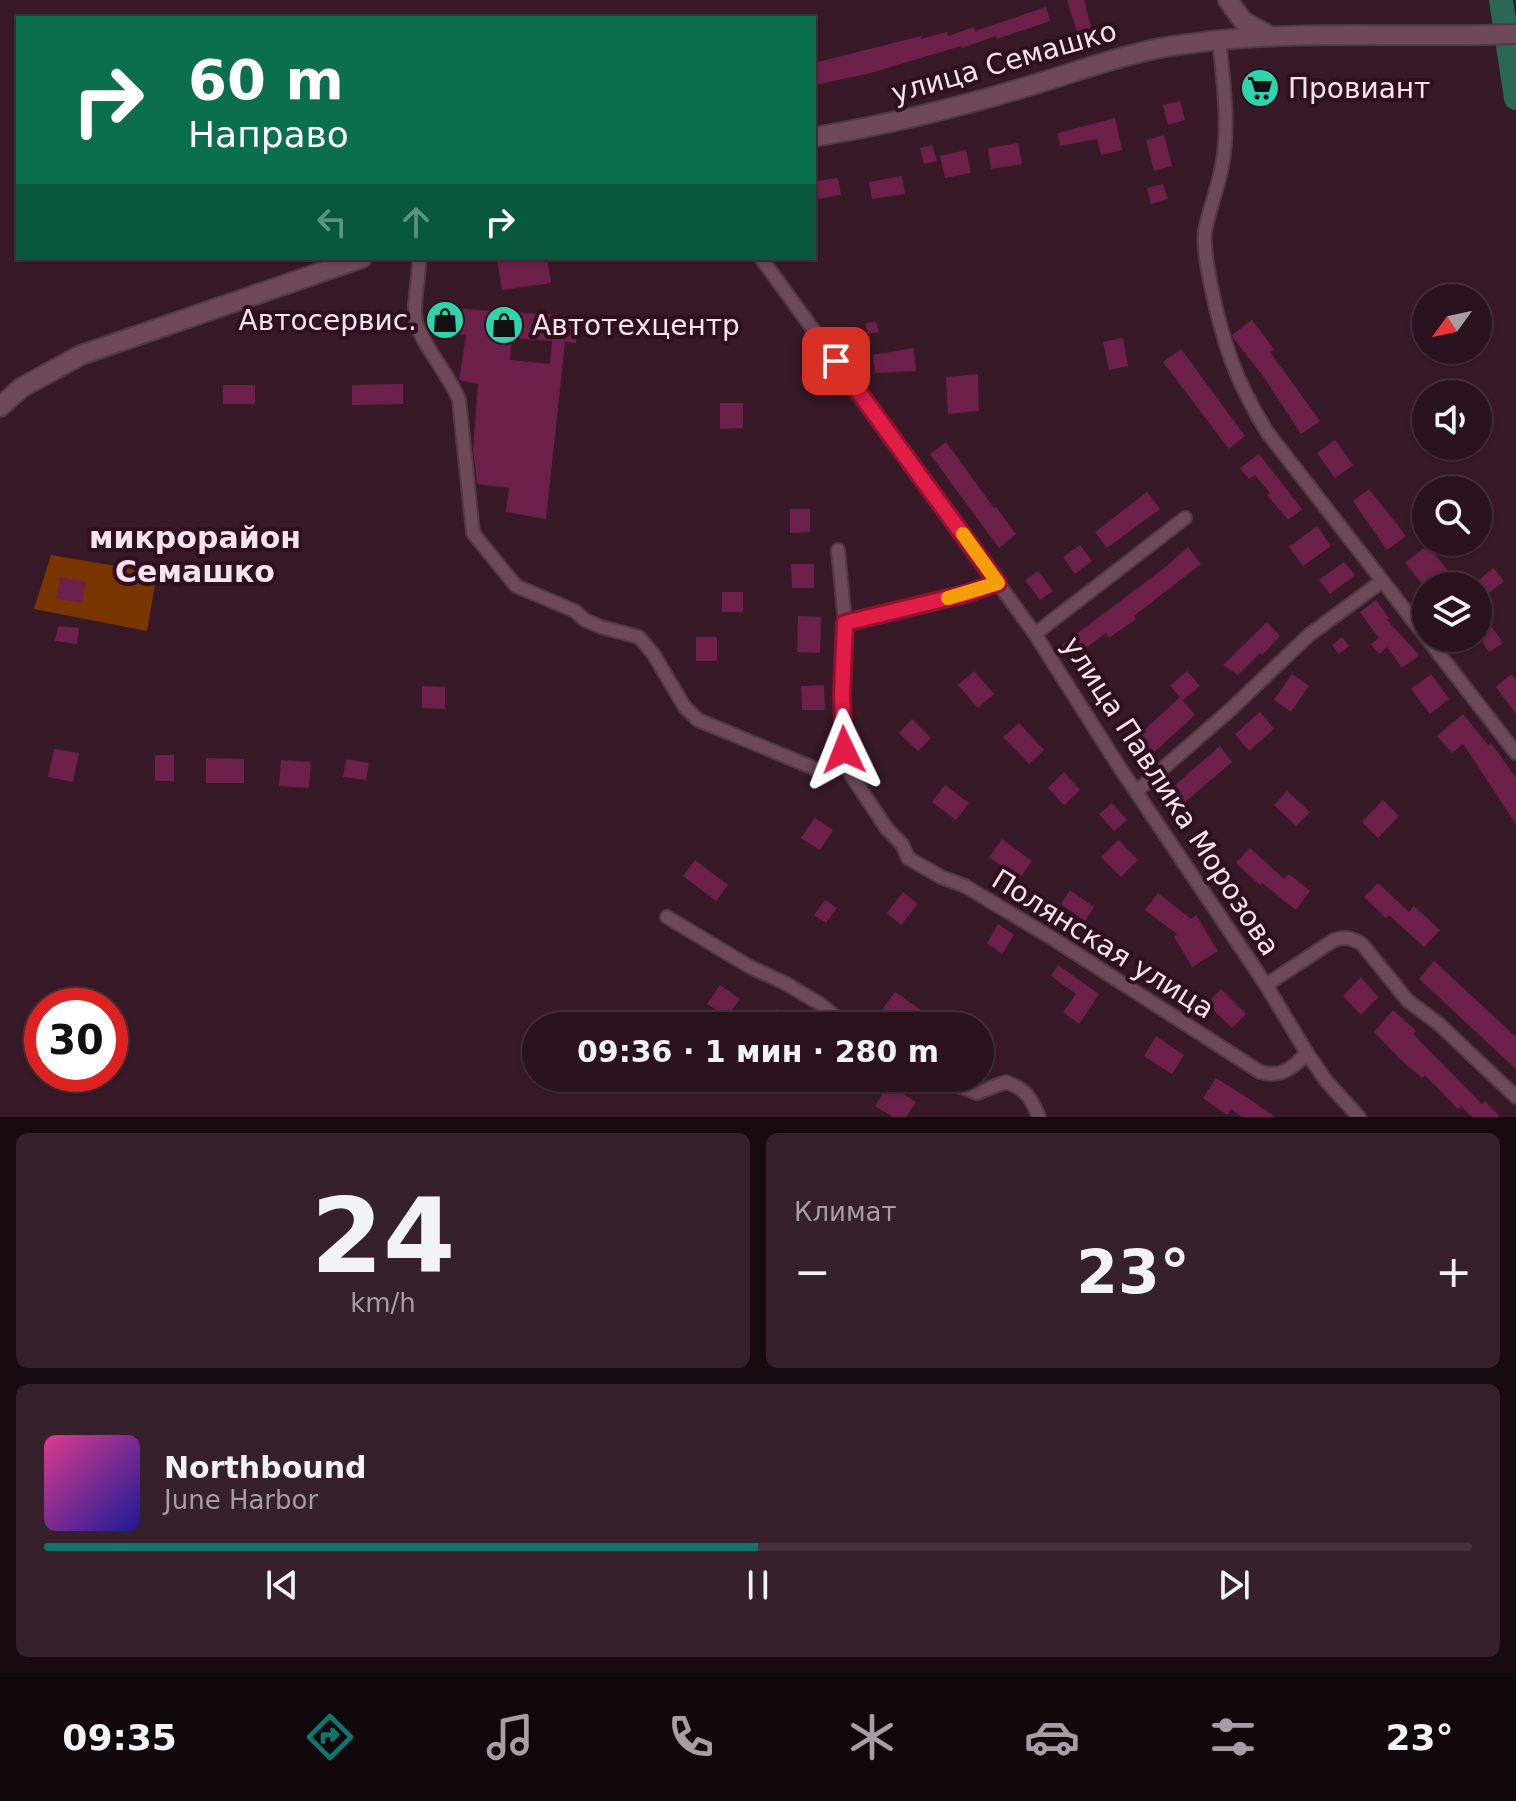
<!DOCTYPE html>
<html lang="ru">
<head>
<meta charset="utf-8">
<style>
	body { margin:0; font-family:"DejaVu Sans",sans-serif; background:#36202b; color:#f1f3f6; height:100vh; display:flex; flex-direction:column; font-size:30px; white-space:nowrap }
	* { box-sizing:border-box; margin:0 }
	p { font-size:26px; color:#a59ea4 }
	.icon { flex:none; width:44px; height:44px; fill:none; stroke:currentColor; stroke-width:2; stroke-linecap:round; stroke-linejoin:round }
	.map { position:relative; height:1117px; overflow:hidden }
	.drawer { display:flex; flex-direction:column; gap:16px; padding:16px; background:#170a10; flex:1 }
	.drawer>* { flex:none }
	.guide { position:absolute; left:16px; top:16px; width:800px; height:244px; border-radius:0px; box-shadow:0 2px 6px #0004,0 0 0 2px #46323c; background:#0b6e4f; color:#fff; overflow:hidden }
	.needle { width:52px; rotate:237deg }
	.fabs { position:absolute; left:1412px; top:284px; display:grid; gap:16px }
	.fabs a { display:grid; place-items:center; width:80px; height:80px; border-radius:50%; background:#2a131e; box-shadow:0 2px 6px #0004,0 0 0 2px #46323c; font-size:40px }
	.speed { position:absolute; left:24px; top:988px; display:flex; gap:16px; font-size:40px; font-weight:700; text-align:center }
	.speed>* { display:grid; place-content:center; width:104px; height:104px; border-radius:50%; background:#2a131e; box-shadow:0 2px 6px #0004,0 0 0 2px #46323c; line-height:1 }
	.speed .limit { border:12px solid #d22; background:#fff; color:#111 }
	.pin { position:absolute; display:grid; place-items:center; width:68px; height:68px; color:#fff; margin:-34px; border-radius:16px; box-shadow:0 4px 12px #0006 }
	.me { position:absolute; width:88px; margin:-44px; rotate:358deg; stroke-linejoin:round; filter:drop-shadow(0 0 6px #0008) }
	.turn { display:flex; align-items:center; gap:28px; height:168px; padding:0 40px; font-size:36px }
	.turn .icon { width:104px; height:104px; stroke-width:2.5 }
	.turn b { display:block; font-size:56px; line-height:68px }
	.lanes { display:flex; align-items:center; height:76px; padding:0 40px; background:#0003; justify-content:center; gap:40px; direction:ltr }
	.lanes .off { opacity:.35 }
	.big { font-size:60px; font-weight:700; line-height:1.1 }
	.drawer .tile { flex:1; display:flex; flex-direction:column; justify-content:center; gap:12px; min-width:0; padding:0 28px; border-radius:12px; background:#36202b }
	.drawer .dial { align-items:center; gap:0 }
	.dial b { font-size:104px; line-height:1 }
	.song { display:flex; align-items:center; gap:24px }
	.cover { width:96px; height:96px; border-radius:12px; background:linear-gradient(135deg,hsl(330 70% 55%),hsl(240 70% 35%)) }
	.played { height:8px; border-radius:4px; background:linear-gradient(90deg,#0f766e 50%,#46323c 50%) }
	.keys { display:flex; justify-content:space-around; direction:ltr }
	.heat { display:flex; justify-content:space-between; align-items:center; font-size:44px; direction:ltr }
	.drawer .tiles { flex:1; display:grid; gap:16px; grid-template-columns:1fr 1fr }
	.tile:last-child { grid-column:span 2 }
	.trip { position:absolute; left:522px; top:1012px; width:472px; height:80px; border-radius:40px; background:#2a131e; box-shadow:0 2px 6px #0004,0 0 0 2px #46323c; font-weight:700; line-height:80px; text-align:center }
	.tabs { display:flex; height:128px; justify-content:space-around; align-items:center; background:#11080c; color:#a59ea4 }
	.tabs .icon { width:56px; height:56px }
	.tabs .selected { color:#0f766e }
	.tabs b { font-size:36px; color:#f1f3f6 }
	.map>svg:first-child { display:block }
	.green { fill:#7a3600 }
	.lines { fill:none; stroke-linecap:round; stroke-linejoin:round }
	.river { stroke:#2a6755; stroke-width:24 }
	.building { fill:#6d214a; fill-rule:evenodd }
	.street-casing { stroke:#523945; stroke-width:16 }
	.secondary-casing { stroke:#523945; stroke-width:22 }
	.street { stroke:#6d4959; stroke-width:12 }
	.secondary { stroke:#6d4959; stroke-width:18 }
	.route-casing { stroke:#92132f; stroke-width:20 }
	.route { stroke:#e11d48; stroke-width:14 }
	.slow { stroke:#f59e0b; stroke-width:14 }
	.labels { text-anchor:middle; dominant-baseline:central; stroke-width:8; stroke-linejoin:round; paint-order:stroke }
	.street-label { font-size:28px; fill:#f8e2eb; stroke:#2e101f }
	.poi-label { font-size:28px; fill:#f8e2eb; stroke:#2e101f; text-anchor:start }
	.neighbourhood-label { font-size:30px; font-weight:bold; fill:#f8e2eb; stroke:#2e101f }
</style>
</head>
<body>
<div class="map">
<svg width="1516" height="1117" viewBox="0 0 1516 1117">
	<rect width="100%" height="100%" fill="#381928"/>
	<!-- green -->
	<path class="green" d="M51 555 157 573 147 631 34 609Z"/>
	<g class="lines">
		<!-- river -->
		<path class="river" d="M1501 0 1516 98"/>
	</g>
	<!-- building -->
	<path class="building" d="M1067 0H1084L1094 38 1080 42Z
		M1046 7 1050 21 997 39 996 36 962 48 961 46 867 74 814 85V63L921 36V39L947 32 948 36 974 27 975 31Z
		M1274 73 1277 99 1245 102 1243 76Z
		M948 74 952 87 941 90 937 77Z
		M1180 101 1185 120 1168 125 1163 105Z
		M1115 118 1122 150 1101 155 1097 139 1060 146 1058 133Z
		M1164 135 1172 166 1154 171 1146 140Z
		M1018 143 1022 164 991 169 988 148Z
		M932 145 937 161 924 164 920 148Z
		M966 150 971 173 945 178 940 156Z
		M902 176 905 194 872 199 869 182Z
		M838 178 841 195 818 199 816 181Z
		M1163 184 1168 199 1151 204 1147 188Z
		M497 258H547L551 283 502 290Z
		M432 307 577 316 576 343 565 342 546 519 506 512 509 488 477 484 473 449 478 384 459 380 466 335 430 333ZM512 338 552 341 550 364 510 360Z
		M1252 320 1274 349 1270 352 1320 421 1301 434 1263 376 1233 338 1232 335Z
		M876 322 879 332 868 334 865 323Z
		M1123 338 1128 366 1109 370 1103 342Z
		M914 348 916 371 875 373 873 355Z
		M1181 349 1245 436 1229 449 1163 362Z
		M978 374 979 411 948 414 946 377Z
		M403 384V404L352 405V385Z
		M223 385H255V404H223Z
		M720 403H743V428L720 429Z
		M1335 440 1353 465 1335 478 1317 453Z
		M946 442 994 508 996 507 1016 534 999 548 930 454Z
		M1259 454 1302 509 1288 520 1267 495 1270 493 1255 475 1249 479 1240 468Z
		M1369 489 1406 536 1387 550 1353 501Z
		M1147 492 1160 509 1107 548 1095 532Z
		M790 509H810V532L790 533Z
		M1317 526 1331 546 1303 566 1289 547Z
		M1080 545 1092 561 1075 574 1063 557Z
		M1428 545 1449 572 1445 575 1455 586H1424L1405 563Z
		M1188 547 1201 564 1134 616 1136 619 1109 638 1106 633 1070 660 1059 647 1163 569Z
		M1344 562 1355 575 1330 594 1319 580Z
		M791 564H814V588H792Z
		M1493 568 1504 581 1478 602V581Z
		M1038 571 1053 591 1040 600 1025 580Z
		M60 577 86 582 82 603 56 599Z
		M722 592H743V612H722Z
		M1376 600 1389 618 1387 620 1419 655 1402 668 1387 647 1379 654 1371 644 1379 638 1360 612Z
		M1478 607 1503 643 1489 652 1478 636Z
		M798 616 821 617 820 653 797 652Z
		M1267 622 1280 636 1262 655 1260 653 1238 675 1223 665Z
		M58 626 79 628 77 644 55 641Z
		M696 637H717V661H696Z
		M1342 637 1349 646 1339 654 1332 645Z
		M974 671 994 694 978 708 958 685Z
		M1187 671 1200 686 1183 700 1170 686Z
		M1292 674 1309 686 1291 712 1274 700Z
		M1431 674 1449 699 1430 714 1411 689Z
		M1511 674 1516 680V714L1496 687Z
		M824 685 825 710H802L801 686Z
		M422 686 445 687V709L422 708Z
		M1180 697 1195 715 1141 764 1126 747Z
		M1260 712 1274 729 1249 751 1235 734Z
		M1463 714 1488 745 1491 743 1516 778V824L1463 744 1452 753 1437 736Z
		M912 719 931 738 918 751 899 733Z
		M1019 723 1044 750 1029 764 1003 737Z
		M1220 746 1232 762 1171 814 1159 799Z
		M54 749 79 753 73 782 48 777Z
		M155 755H174V781H155Z
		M206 758 244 759V783H206Z
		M346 759 369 763 366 780 343 777Z
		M281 760 311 762 309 788 279 786Z
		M1064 772 1080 790 1064 805 1048 788Z
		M945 785 969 803 956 820 932 802Z
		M1287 791 1310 812 1296 826 1274 805Z
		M1383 800 1399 816 1378 838 1362 822Z
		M1112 803 1127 820 1114 831 1099 814Z
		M815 818 833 830 820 850 801 838Z
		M1002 839 1032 861 1019 879 989 857Z
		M1119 840 1138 860 1121 877 1101 857Z
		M1250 848 1284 879 1289 874 1310 891 1296 910 1262 883 1260 885 1236 863Z
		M695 860 728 885 716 901 683 876Z
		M1378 883 1409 912 1414 906 1440 930 1424 947 1389 915 1386 918 1364 897Z
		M1070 890 1094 907 1085 921 1061 904Z
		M903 892 918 904 901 925 887 913Z
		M1158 893 1191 919 1196 915 1218 951 1192 967 1174 937 1177 934 1145 910Z
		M825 900 837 908 826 923 814 915Z
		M998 924 1014 935 1002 954 987 943Z
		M1434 961 1516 1037V1069L1419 979Z
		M1058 965 1099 994 1079 1024 1063 1012 1076 994 1051 976Z
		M1361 977 1378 997 1361 1015 1343 996Z
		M720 985 740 999 727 1017 707 1004Z
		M1221 989 1246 1014 1232 1028 1207 1004Z
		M895 992 925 1013 916 1026H885L875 1019Z
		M777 1009 805 1026H767Z
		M1393 1010 1416 1031 1413 1034 1482 1104 1485 1101 1500 1117H1472L1461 1106 1458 1109 1425 1075 1422 1078 1400 1059 1374 1032Z
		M1156 1036 1184 1055 1172 1074 1144 1056Z
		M1216 1078 1251 1100 1275 1117H1242L1231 1109 1227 1115 1203 1098Z
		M888 1085 916 1102 906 1117H893L875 1106Z"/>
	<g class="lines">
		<defs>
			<path id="street" d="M1219 39C1223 80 1230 125 1222 166 1218 188 1209 209 1205 231 1203 248 1208 269 1211 286 1223 344 1236 381 1267 432L1516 753
				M419 258C420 279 412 302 416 322 421 343 450 376 459 400L473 533 516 586 575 611 585 620 601 627 639 637 654 655 684 706 698 720 816 769 832 766 844 750
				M761 258 1035 634 1118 765 1266 985 1307 1053 1327 1082 1359 1117
				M838 550 845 623 842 694 844 750 851 775 887 829 902 844 908 858 941 877 965 886 1055 940 1260 1072C1281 1078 1293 1068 1307 1053
				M845 623 965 594 998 583
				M1035 634 1185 518
				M1137 791 1229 711 1309 635 1381 582
				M667 917 750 967 785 983 820 1004 847 1026
				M1266 985 1334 940C1345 936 1351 938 1362 944L1408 1001 1439 1024 1516 1097
				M937 1078 977 1093 1006 1082C1026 1089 1031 1098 1039 1117"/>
			<path id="secondary" d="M1228 0 1243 21 1270 36
				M814 137C886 125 956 108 1026 87 1070 74 1114 57 1160 48 1277 27 1397 39 1516 34
				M0 407 21 388 81 355 362 258"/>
		</defs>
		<!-- street casing -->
		<use href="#street" class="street-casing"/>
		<!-- secondary casing -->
		<use href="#secondary" class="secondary-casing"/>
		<!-- street -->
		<use href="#street" class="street"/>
		<!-- secondary -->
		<use href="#secondary" class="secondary"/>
	</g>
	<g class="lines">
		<defs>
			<path id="route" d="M836 361 998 583 965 594 845 623 842 694 844 750"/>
		</defs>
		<!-- route casing -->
		<use href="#route" class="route-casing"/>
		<!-- route -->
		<use href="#route" class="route"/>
		<!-- slow -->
		<path class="slow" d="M948 598 998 583 963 534"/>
	</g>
	<!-- icons -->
	<defs>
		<symbol id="supermarket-disc" viewBox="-11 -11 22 22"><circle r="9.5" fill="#2ed4aa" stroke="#2e101f"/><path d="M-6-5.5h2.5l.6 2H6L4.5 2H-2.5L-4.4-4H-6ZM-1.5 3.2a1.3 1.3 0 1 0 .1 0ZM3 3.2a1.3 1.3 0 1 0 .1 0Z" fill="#111"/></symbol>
		<symbol id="shop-disc" viewBox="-11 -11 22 22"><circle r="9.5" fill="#2ed4aa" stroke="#2e101f"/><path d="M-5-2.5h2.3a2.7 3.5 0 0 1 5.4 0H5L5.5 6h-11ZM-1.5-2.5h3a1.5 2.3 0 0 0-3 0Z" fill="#111"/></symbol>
	</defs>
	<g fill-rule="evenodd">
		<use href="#supermarket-disc" x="1238" y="66" width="44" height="44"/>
		<use href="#shop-disc" x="423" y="298" width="44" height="44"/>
		<use href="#shop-disc" x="482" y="303" width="44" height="44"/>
	</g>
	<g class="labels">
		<!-- street labels -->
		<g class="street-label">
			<text transform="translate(1004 62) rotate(-16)">улица Семашко</text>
			<text transform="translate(1171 796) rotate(57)">улица Павлика Морозова</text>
			<text transform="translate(1103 944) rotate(32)">Полянская улица</text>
		</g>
		<!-- poi labels -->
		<g class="poi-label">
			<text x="1288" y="88">Провиант</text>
			<text x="417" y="320" text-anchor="end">Автосервис.</text>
			<text x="532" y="325">Автотехцентр</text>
		</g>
		<!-- neighbourhood labels -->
		<g class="neighbourhood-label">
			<text x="195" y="537">микрорайон<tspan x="195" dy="34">Семашко</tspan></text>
		</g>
	</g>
</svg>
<div class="fabs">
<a><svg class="needle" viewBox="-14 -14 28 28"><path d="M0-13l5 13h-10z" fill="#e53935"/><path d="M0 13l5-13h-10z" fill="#a59ea4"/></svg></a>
<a><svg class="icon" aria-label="sound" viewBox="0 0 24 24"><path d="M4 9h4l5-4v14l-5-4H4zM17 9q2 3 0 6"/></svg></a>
<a><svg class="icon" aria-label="search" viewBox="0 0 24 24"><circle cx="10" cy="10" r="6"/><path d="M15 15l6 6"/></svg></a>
<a><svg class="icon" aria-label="layers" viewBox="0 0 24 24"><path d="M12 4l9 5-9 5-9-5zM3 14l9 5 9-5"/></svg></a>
</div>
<div class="speed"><div class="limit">30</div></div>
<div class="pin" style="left:836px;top:361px;background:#d93025"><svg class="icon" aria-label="arrive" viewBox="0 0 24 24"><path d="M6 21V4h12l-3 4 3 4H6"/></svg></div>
<svg class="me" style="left:844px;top:750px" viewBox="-20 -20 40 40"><path d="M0-17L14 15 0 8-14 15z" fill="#e11d48" stroke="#fff" stroke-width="4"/></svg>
<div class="trip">09:36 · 1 мин · 280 m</div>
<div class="guide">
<div class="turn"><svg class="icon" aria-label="right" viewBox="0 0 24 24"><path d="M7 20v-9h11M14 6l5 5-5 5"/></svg><div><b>60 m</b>Направо</div></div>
<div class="lanes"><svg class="icon off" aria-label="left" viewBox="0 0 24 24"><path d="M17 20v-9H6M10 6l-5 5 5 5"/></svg><svg class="icon off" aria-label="ahead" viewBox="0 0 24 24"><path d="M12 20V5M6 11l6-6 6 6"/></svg><svg class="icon" aria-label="right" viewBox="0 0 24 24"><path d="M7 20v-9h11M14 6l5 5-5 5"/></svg></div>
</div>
</div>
<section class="drawer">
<div class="tiles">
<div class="tile dial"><b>24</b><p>km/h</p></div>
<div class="tile"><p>Климат</p>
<div class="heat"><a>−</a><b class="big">23°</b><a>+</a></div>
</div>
<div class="tile">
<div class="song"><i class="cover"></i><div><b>Northbound</b><p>June Harbor</p></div></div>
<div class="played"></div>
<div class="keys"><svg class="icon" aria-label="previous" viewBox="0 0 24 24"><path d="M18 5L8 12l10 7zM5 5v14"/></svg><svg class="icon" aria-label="pause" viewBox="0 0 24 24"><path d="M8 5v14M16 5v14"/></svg><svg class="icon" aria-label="next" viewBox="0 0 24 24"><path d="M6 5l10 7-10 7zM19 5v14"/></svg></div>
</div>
</div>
</section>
<nav class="tabs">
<b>09:35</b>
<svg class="icon selected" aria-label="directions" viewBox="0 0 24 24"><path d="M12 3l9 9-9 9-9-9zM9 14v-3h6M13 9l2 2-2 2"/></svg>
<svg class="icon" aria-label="music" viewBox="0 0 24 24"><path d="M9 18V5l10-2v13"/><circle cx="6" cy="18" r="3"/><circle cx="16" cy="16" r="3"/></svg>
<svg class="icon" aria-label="phone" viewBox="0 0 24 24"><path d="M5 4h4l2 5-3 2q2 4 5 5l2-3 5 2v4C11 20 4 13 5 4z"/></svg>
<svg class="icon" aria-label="climate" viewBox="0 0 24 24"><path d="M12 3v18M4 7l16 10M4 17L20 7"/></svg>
<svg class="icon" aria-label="car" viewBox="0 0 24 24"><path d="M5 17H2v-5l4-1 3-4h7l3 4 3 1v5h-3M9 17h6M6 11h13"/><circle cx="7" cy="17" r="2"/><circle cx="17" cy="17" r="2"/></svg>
<svg class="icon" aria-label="filters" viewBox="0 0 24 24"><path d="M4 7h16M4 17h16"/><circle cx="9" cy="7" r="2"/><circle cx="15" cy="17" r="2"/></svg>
<b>23°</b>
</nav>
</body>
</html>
